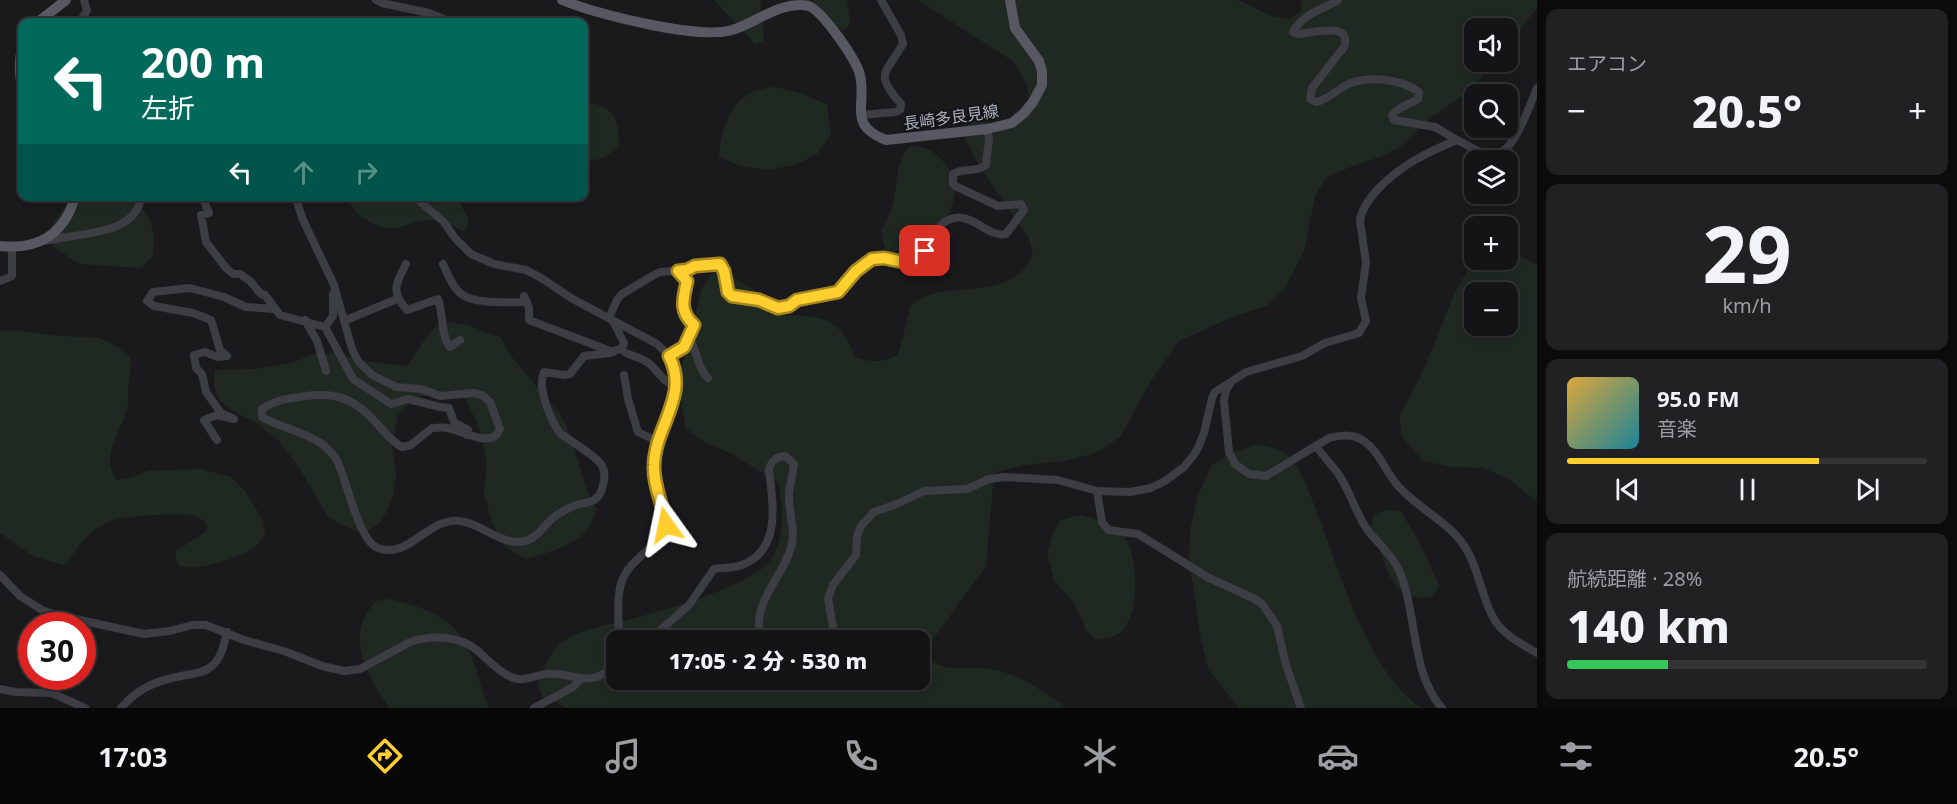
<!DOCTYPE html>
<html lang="ja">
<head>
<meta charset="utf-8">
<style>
	body { margin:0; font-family:"Noto Sans","Noto Sans JP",sans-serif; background:#212123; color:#f1f3f6; height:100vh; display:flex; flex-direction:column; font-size:22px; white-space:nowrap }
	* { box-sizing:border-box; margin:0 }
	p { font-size:20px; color:#9d9ea1 }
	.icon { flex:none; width:33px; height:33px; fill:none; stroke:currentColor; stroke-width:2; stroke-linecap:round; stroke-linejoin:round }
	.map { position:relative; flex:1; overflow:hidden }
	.panel { display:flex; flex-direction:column; gap:9px; padding:9px; background:#0b0b0c; width:420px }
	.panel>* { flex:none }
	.guide { position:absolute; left:18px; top:18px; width:570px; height:183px; border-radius:12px; box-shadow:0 3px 9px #0003,0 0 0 2px #333335; background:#00695c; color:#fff; overflow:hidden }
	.tools { position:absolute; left:1464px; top:18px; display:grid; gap:12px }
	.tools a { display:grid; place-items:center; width:54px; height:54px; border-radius:12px; background:#141416; box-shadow:0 3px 9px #0003,0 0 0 2px #333335; font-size:30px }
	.speed { position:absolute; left:18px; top:612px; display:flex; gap:12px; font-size:30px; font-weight:700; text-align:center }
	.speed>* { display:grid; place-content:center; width:78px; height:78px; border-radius:50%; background:#141416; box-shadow:0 3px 9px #0003,0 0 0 2px #333335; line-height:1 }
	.speed .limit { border:9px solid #d22; background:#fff; color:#111 }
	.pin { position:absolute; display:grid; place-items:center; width:51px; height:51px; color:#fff; margin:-26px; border-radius:12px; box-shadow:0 3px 9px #0006 }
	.me { position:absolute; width:66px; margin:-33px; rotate:348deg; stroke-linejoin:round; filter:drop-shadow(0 0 4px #0008) }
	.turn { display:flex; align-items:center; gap:21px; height:126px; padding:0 24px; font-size:27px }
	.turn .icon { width:78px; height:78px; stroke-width:2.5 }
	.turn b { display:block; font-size:42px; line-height:51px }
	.lanes { display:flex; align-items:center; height:57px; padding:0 24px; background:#0003; justify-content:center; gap:30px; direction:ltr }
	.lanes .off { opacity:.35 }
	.big { font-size:45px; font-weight:800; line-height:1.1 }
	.panel .card { flex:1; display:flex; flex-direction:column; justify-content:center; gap:9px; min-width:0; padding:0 21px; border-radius:12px; background:#212123 }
	.panel .dial { align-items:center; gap:0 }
	.dial b { font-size:78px; line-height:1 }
	.song { display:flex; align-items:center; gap:18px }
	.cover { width:72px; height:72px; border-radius:9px; background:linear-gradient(135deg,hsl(40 70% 55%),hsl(190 70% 35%)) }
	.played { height:6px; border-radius:3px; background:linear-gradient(90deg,#ffcf30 70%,#333335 70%) }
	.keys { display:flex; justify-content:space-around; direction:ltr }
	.heat { display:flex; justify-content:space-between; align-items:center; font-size:33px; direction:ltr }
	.charge { height:9px; border-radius:4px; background:linear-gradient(90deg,#34c759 28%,#333335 0) }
	.trip { position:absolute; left:606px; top:630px; width:324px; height:60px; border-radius:12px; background:#141416; box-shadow:0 3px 9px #0003,0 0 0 2px #333335; font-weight:800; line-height:60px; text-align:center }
	.tabs { display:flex; height:96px; justify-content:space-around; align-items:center; background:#080809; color:#9d9ea1 }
	.tabs .icon { width:42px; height:42px }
	.tabs .current { color:#ffcf30 }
	.tabs b { font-size:27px; color:#f1f3f6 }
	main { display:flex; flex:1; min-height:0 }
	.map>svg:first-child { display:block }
	.green { fill:#1f2922; fill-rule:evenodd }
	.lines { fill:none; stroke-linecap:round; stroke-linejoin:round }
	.minor { stroke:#3d3d44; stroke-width:8 }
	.major { stroke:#575861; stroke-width:10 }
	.route-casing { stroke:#a6871f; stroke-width:15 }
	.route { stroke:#ffcf30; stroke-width:10 }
	.labels { text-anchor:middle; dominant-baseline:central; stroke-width:4.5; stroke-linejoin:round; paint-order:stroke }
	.street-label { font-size:16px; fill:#acafbd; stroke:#151518 }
</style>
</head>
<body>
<main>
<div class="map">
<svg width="1537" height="708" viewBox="0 0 1537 708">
	<rect width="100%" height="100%" fill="#1a1a1d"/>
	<!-- green -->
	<path class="green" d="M714 0H762L760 4 764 32 763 42 755 44Z
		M812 0H847L850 24 844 30 833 27 820 7Z
		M918 0H1238L1273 17 1289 19 1301 11V0H1537V8L1508 45V28H1474V62H1494L1469 91 1429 119 1400 147 1380 157 1350 167 1327 177 1315 196 1304 251 1285 288 1267 306 1237 315 1179 341 1151 381 1120 437 1096 453 1065 461 1024 465 994 473 986 566 934 638 929 653 931 661C952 674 973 665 996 670 1022 676 1045 692 1066 708H565L560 704 542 697 538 684C542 672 547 658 556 648 570 632 598 627 618 622 653 614 753 587 772 558 786 535 782 508 779 483L730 453 704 442 686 428 682 408 680 376 702 288 712 273 724 272 754 290 769 314C811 319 837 307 855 357 872 363 882 362 898 355L911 306C934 280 995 300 1023 270 1027 266 1030 259 1033 254L1029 239 979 165 966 141 965 127 974 120 995 124 1018 122 1027 109 1029 96 1025 81 1014 62ZM616 640H920V680H616Z
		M775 87 800 93 827 104 831 134 817 154 795 165 767 170 739 166 719 156C721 132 728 105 752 92 758 89 768 88 775 87Z
		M584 102C613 105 620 119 619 146 609 156 598 163 584 159Z
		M910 146C925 146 936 151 945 164 974 207 929 250 886 253L881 231C887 221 891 212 894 200 898 182 895 160 910 146Z
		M93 197H131C153 218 155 225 153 256L141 268 79 264 53 246 51 226 64 208Z
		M347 197H454L458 199 469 220 464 231C454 227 442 220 432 220 404 220 397 238 368 221 358 215 351 208 347 197Z
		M1508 250 1537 265V502L1509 479 1483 468 1452 467 1423 461 1402 437 1399 416 1421 376 1454 294 1474 259 1508 260ZM1474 292H1508V326H1474Z
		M442 321 468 325 501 338 510 355 559 413 567 427 587 490 596 509C594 515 592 523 589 527 576 546 546 553 525 559L505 547 491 520 484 492 487 463 479 428 466 399 449 391 416 397 398 415 392 445 396 475 392 500 381 522 366 532 351 529 329 518 298 466 278 440 255 422 233 411 219 400 214 385 215 370 254 369 292 363 314 354 339 353 364 361 407 366C419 349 426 334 442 321Z
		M0 331H22L49 335 99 338 117 346 130 357C132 369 129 378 128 390 128 396 129 403 127 409 121 432 99 458 117 480L130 478 148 471 200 469 231 477 245 491 263 520 265 533C263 537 260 542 257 545 246 556 193 574 179 565 175 561 176 556 176 551L207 531V524C204 521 201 518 196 516 183 512 133 516 118 519 107 521 98 527 90 534 78 542 75 556 63 565L33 556 0 533Z
		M1255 445C1266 445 1281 449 1289 457 1304 473 1310 495 1318 515 1341 574 1367 670 1421 708H1239L1208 669 1201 640 1189 560 1190 531 1197 498 1211 466 1229 454Z
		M1385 510 1401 511 1421 546 1440 587 1431 597 1418 598 1398 589 1389 575 1371 525 1374 515Z
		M1081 515C1095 519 1110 521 1120 531 1139 549 1141 610 1123 630 1117 637 1106 638 1097 640L1087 632 1075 604 1054 580 1047 553 1054 530 1060 520Z
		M390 599C434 610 462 621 476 668 480 682 483 695 489 708H390C367 676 343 635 376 601Z"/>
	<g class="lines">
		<!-- minor -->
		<path class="minor" d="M376 0 382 3 429 13 451 22
			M1338 0C1322 10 1302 14 1293 32L1298 34C1312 33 1353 21 1344 47L1312 88 1310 99 1316 102C1331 99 1339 86 1354 82 1373 76 1403 80 1419 92L1418 99C1409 105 1399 106 1392 115L1394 120 1435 127 1457 140
			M79 22 87 11 84 0
			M1537 88C1530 104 1515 151 1496 154 1483 157 1468 145 1457 140 1426 153 1401 165 1378 189 1370 198 1361 209 1360 221L1366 263 1361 298 1366 321 1359 333 1325 343 1302 356 1246 372 1232 381 1226 390 1224 401 1229 452 1235 464 1249 474 1266 476 1329 438C1340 435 1353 433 1364 441 1381 453 1386 474 1400 488 1419 509 1449 522 1465 547 1479 568 1481 597 1494 619 1503 635 1522 644 1537 653
			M861 115 896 112 900 110 901 104C874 73 885 75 903 44L901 35 881 0
			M202 196 209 213 201 215 206 242 226 268 233 274H240L250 281 261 294 265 295 280 315 325 327 333 316V294
			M295 196 303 220 334 285 352 349 358 361 372 375 396 387 421 389 440 396 474 393 482 395 490 402 500 429C492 450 462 430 447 428 442 427 437 428 432 428L411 445 402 447C392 442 386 434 379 426 357 400 339 392 306 396 290 398 275 400 262 409V417C286 431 320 433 336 459 347 478 358 541 378 548 403 558 422 530 443 523 472 512 494 544 521 542 539 540 545 521 560 513 565 510 571 507 576 505 582 503 589 503 594 500 599 497 602 491 603 485 605 478 605 469 600 463 594 455 569 440 560 433 550 420 537 387 544 372L564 375 570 374 584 356 610 353 622 348 624 343 613 321
			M416 196 418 200 443 221 455 238 471 254 494 264 526 270 543 279 571 298 657 344C700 380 656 422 654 464 653 483 670 510 665 527 658 548 633 557 624 576 615 594 619 621 619 640
			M45 241C75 233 138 236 141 196
			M406 264C396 284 390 291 407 310L438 299C444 315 440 334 450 347L460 340
			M443 264C448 274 451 285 460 293 473 305 509 302 527 302
			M0 281 12 276V247
			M524 296 529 308V320L613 352
			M609 318 617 300 622 294 654 275 660 272 687 270 695 266 720 264C721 267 723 269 724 272 727 278 725 288 730 294 735 299 749 299 756 300 763 301 770 307 778 308 789 310 800 298 812 296 820 295 831 297 839 291 850 282 855 265 871 260 888 254 904 269 920 257 934 246 930 227 951 219 971 211 988 238 1006 234L1024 210 1021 204 998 206 955 186 953 183V174C963 167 976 173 986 165L989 138 987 129
			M305 320 317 341 326 371
			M344 321 397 299
			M325 327 353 379 391 404 408 399 440 407 449 408 454 422 468 430 467 435
			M689 339C698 351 697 368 708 378
			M621 349C627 356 639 356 647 362 659 370 661 382 676 386
			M669 356 684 347 694 325C679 311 683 300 687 281L678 271
			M624 375 628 399 638 432 659 442
			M217 440 204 420 217 415 234 419 221 413 206 392 202 374 196 368 194 355 205 352 218 357 227 356 220 350 211 320 193 313 154 306 147 301 153 292 190 288 224 297 246 307 275 309
			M1316 446C1323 456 1332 465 1339 475 1351 493 1356 515 1369 532 1379 544 1391 554 1398 568 1418 611 1410 673 1442 708
			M1097 491 1102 522 1108 530 1138 534 1209 578 1255 599 1263 605 1277 626 1286 665 1301 708
			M0 575 20 596 42 610 57 615 144 634 170 631 192 625H206L244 640 284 651 322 666 344 671 360 669 410 642C432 635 461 635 479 652 489 661 499 672 511 677 524 683 534 675 547 674 565 672 580 682 597 677 604 674 611 669 616 665
			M649 640 689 605 714 569C723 568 734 568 742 565 783 549 772 502 769 469 772 460 776 457 785 456L794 464C793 475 789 486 789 497 789 515 796 530 791 548 782 577 756 599 759 630L773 640
			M835 640 828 598 833 585 856 555 857 536 861 526 874 512 897 504 924 491 967 489 989 479 1005 477 1058 480 1097 491 1130 492 1151 488 1165 481 1184 467 1193 456 1198 448 1204 433 1212 398 1215 392 1229 383
			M0 689 15 692 52 693 85 708
			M121 708C138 688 156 681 181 676 191 674 204 673 212 666 222 657 224 644 227 632
			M534 708 573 687 581 679"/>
		<!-- major -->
		<path class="major" d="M562 0C596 14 698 40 732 30 756 23 781 0 809 6 823 12 856 59 860 75 867 105 847 125 886 140L987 129 1012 123 1024 113 1033 102 1042 85V71L1039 61 1015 28 1010 0
			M38 22 66 0
			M22 47C19 60 19 73 22 87
			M0 246C38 250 65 234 75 196"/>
	</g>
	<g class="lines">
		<defs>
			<path id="route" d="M666 525C663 504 653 485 654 465 655 426 690 395 669 356L684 347 694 325C679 311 683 300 687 281L678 271 687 270 695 266 720 264 724 271 728 292 732 296 759 300 778 308 789 306 797 300 838 292 856 271 872 259 884 258 903 262H912L925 251"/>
		</defs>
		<!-- route casing -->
		<use href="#route" class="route-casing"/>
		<!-- route -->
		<use href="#route" class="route"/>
	</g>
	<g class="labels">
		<!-- street labels -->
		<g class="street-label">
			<text transform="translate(951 117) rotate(-8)">長崎多良見線</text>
		</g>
	</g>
</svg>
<div class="tools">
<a><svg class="icon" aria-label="sound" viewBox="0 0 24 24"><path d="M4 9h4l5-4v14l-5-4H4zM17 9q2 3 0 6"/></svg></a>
<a><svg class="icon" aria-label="search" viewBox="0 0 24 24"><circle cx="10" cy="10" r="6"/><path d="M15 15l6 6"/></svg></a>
<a><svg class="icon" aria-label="layers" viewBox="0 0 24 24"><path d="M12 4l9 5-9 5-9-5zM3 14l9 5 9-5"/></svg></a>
<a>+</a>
<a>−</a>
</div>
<div class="speed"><div class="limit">30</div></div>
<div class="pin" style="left:925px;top:251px;background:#d93025"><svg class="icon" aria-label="arrive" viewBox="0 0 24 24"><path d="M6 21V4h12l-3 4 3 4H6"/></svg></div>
<svg class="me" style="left:666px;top:525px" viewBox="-20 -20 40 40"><path d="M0-17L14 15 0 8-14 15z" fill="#ffcf30" stroke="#fff" stroke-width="4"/></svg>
<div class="trip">17:05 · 2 分 · 530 m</div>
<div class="guide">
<div class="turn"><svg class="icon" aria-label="left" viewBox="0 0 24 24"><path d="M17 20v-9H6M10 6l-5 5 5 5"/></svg><div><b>200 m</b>左折</div></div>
<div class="lanes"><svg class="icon" aria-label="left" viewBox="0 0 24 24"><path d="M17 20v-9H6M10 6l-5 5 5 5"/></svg><svg class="icon off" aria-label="ahead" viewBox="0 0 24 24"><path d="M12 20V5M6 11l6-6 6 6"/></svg><svg class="icon off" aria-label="right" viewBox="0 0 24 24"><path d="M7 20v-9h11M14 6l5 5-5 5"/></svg></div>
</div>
</div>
<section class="panel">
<div class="card"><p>エアコン</p>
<div class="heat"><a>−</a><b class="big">20.5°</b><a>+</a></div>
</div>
<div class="card dial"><b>29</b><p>km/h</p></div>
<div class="card">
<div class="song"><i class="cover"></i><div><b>95.0 FM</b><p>音楽</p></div></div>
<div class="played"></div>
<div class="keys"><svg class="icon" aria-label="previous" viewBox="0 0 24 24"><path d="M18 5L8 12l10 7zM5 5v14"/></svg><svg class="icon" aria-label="pause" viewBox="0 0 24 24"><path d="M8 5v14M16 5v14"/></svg><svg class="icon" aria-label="next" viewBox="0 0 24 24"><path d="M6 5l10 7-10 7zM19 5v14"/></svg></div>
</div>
<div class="card"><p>航続距離 · 28%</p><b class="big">140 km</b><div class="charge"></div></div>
</section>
</main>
<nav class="tabs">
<b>17:03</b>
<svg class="icon current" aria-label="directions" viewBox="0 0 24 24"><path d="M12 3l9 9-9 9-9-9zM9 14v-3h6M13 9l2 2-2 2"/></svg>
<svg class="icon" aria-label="music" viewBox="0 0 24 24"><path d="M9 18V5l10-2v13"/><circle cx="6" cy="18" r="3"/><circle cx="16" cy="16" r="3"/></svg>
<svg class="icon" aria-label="phone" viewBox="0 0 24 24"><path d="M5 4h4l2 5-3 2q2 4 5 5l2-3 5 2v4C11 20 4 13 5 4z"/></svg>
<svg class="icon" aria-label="climate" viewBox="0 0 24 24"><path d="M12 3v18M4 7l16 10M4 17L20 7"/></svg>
<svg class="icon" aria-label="car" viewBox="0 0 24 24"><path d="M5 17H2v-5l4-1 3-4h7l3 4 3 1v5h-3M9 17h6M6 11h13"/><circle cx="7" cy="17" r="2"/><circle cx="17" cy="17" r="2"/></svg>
<svg class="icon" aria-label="filters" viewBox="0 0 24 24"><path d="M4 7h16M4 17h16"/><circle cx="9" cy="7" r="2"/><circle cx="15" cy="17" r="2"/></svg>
<b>20.5°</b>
</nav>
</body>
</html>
